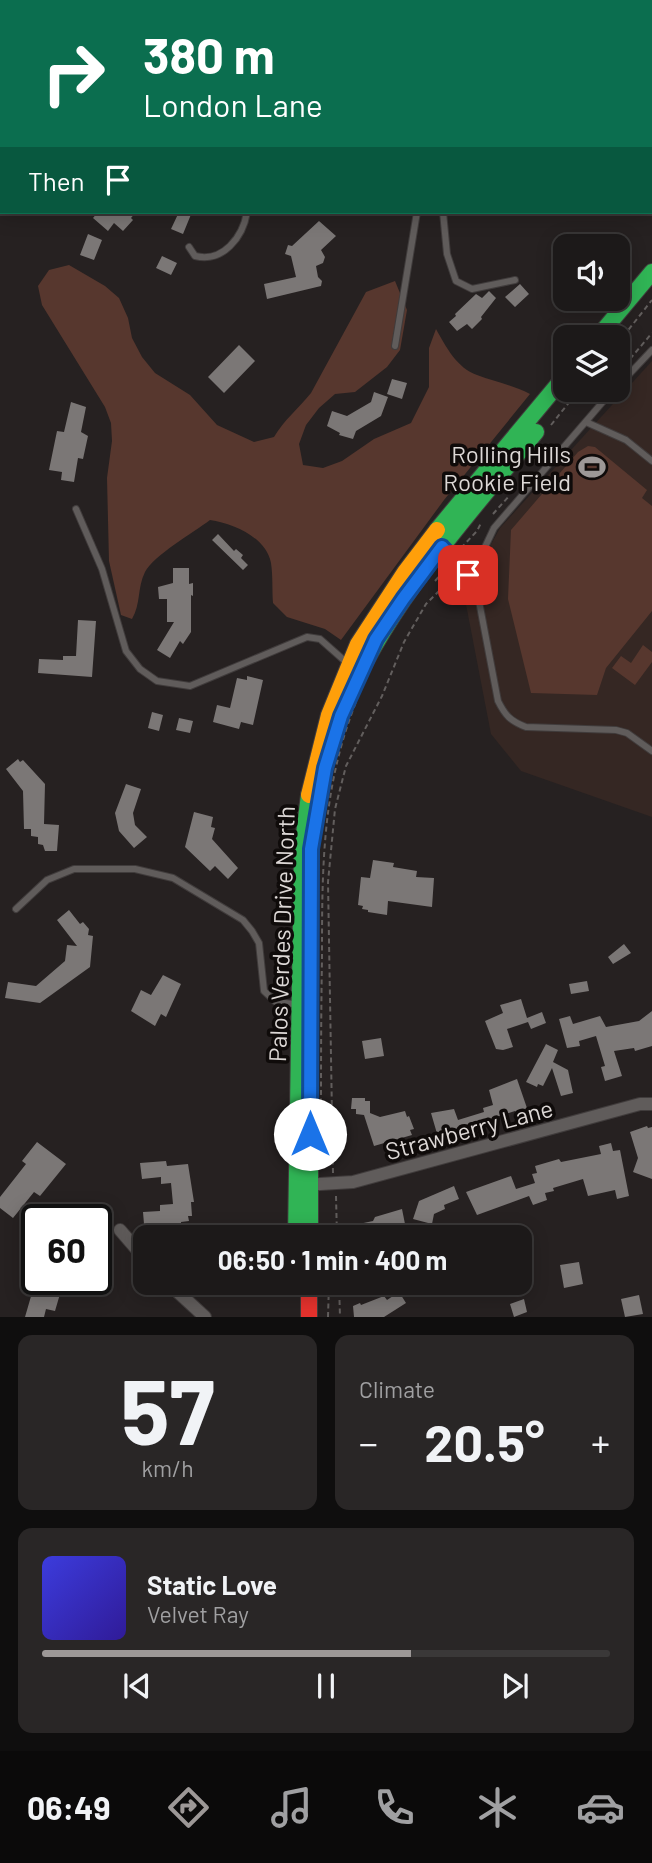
<!DOCTYPE html>
<html lang="en">
<head>
<meta charset="utf-8">
<style>
	body { margin:0; font-family:Barlow,sans-serif; background:#292626; color:#f1f3f6; height:100vh; display:flex; flex-direction:column; font-size:26px; white-space:nowrap }
	* { box-sizing:border-box; margin:0 }
	p { font-size:23px; color:#a0a0a2 }
	.icon { flex:none; width:38px; height:38px; fill:none; stroke:currentColor; stroke-width:2; stroke-linecap:round; stroke-linejoin:round }
	.map { position:relative; height:1317px; overflow:hidden }
	.drawer { display:flex; flex-direction:column; gap:18px; padding:18px; background:#0f0e0e; flex:1 }
	.drawer>* { flex:none }
	.guide { position:absolute; left:0px; top:0px; width:653px; height:214px; box-shadow:0 4px 18px #0003,0 0 0 2px #3a3838; background:#0b6e4f; color:#fff; overflow:hidden }
	.tools { position:absolute; left:553px; top:234px; display:grid; gap:14px }
	.tools a { display:grid; place-items:center; width:77px; height:77px; border-radius:14px; background:#1c1919; box-shadow:0 4px 18px #0003,0 0 0 2px #3a3838; font-size:35px }
	.speed { position:absolute; left:21px; top:1204px; display:flex; gap:14px; font-size:35px; font-weight:700; text-align:center }
	.speed>* { display:grid; place-content:center; width:91px; height:91px; border-radius:50%; background:#1c1919; box-shadow:0 4px 18px #0003,0 0 0 2px #3a3838; line-height:1 }
	.speed .limit { border:4px solid #111; border-radius:10px; background:#fff; color:#111 }
	.pin { position:absolute; display:grid; place-items:center; width:60px; height:60px; color:#fff; margin:-30px; border-radius:14px; box-shadow:0 4px 10px #0006 }
	.me { position:absolute; width:77px; margin:-38px; rotate:0deg; stroke-linejoin:round; filter:drop-shadow(0 0 5px #0008) }
	.turn { display:flex; align-items:center; gap:24px; height:147px; padding:0 28px; font-size:32px }
	.turn .icon { width:91px; height:91px; stroke-width:2.5 }
	.turn b { display:block; font-size:49px; line-height:60px }
	.then { display:flex; align-items:center; height:66px; padding:0 28px; background:#0003; gap:14px; font-size:26px }
	.big { font-size:52px; font-weight:700; line-height:1.1 }
	.drawer .tile { flex:1; display:flex; flex-direction:column; justify-content:center; gap:10px; min-width:0; padding:0 24px; border-radius:14px; background:#292626 }
	.drawer .dial { align-items:center; gap:0 }
	.dial b { font-size:91px; line-height:1 }
	.song { display:flex; align-items:center; gap:21px }
	.cover { width:84px; height:84px; border-radius:10px; background:linear-gradient(135deg,hsl(240 70% 55%),hsl(250 70% 35%)) }
	.played { height:7px; border-radius:4px; background:linear-gradient(90deg,#9d9897 65%,#3a3838 65%) }
	.keys { display:flex; justify-content:space-around; direction:ltr }
	.heat { display:flex; justify-content:space-between; align-items:center; font-size:38px; direction:ltr }
	.drawer .tiles { flex:1; display:grid; gap:18px; grid-template-columns:1fr 1fr }
	.tile:last-child { grid-column:span 2 }
	.trip { position:absolute; left:133px; top:1225px; width:399px; height:70px; border-radius:14px; background:#1c1919; box-shadow:0 4px 18px #0003,0 0 0 2px #3a3838; font-weight:700; line-height:70px; text-align:center }
	.menu { display:flex; height:112px; justify-content:space-around; align-items:center; background:#0b0a0a; color:#a0a0a2 }
	.menu .icon { width:49px; height:49px }
	.menu .current { color:#9d9897 }
	.menu b { font-size:32px; color:#f1f3f6 }
	.map>svg:first-child { display:block }
	.built { fill:#352723 }
	.green { fill:#57372e }
	.building { fill:#7b7776 }
	.lines { fill:none; stroke-linecap:round; stroke-linejoin:round }
	.lane-casing { stroke:#403c3c; stroke-width:8 }
	.street-casing { stroke:#403c3c; stroke-width:14 }
	.fast-casing { stroke:#403c3c; stroke-width:18 }
	.slow-casing { stroke:#403c3c; stroke-width:18 }
	.jam-casing { stroke:#403c3c; stroke-width:18 }
	.path { stroke:#625e5d; stroke-width:2; stroke-dasharray:5 3.5; stroke-linecap:butt }
	.lane { stroke:#605c5b; stroke-width:6 }
	.street { stroke:#605c5b; stroke-width:12 }
	.fast { stroke:#30b455; stroke-width:16 }
	.slow { stroke:#ff9f0a; stroke-width:16 }
	.jam { stroke:#e5322d; stroke-width:16 }
	.route-casing { stroke:#114b97; stroke-width:18 }
	.route { stroke:#1a73e8; stroke-width:12 }
	.labels { text-anchor:middle; dominant-baseline:central; stroke-width:7; stroke-linejoin:round; paint-order:stroke }
	.poi-label { font-size:24px; fill:#ddd8d6; stroke:#0f0b0a; text-anchor:end }
	.street-label { font-size:24px; fill:#ddd8d6; stroke:#0f0b0a }
</style>
</head>
<body>
<div class="map">
<svg width="652" height="1317" viewBox="0 0 652 1317">
	<rect width="100%" height="100%" fill="#262121"/>
	<!-- built -->
	<path class="built" d="M652 361V817L521 771 491 734 464 594 500 528Z"/>
	<!-- green -->
	<path class="green" d="M69 265 105 286 119 298 128 318 132 338 142 357 155 373 190 395 217 425 254 442 274 437C284 420 298 409 311 393L366 292 395 281 407 310 400 350 387 367 355 392 335 394 319 408 306 425 299 444 303 465 323 468 342 461 374 439 411 423 429 387V348L436 329C446 347 457 368 477 375 495 382 513 385 530 394L444 500 341 640 325 629 287 617 273 603C272 590 273 576 271 563 266 537 234 524 210 520 194 532 153 556 145 572 137 588 141 604 132 619L121 615 109 561 107 478 112 441 111 423 105 407 42 305 38 286 49 270Z
		M588 446 595 447 647 490 642 498 652 506V611L606 668 597 695 531 693 508 599 511 530 578 452Z
		M643 645 652 652V662L635 685 612 668 621 656 631 663Z"/>
	<!-- building -->
	<path class="building" d="M98 212H136L131 218 133 220 123 231 114 223 108 231 93 218Z
		M179 212H192L183 234 171 229Z
		M319 221 336 236 321 250 325 257 323 263 316 266 318 277 322 281 321 286 267 299 264 284 296 277 291 256 285 254 288 245 292 246Z
		M88 234 102 240 94 260 80 255Z
		M162 256 177 263 171 275 156 268Z
		M520 284 529 294 515 307 505 297Z
		M489 291 496 298 481 317 482 319 472 329 467 324 457 331 449 322 456 316 455 314 476 294 482 298Z
		M239 345 255 361 224 393 208 377Z
		M392 379 407 383 402 399 387 394Z
		M374 392 388 397 381 416 356 431 353 439 339 435 340 433 327 426 332 411 347 416 371 402Z
		M71 402 86 407 81 432 88 436 83 459 78 458 74 482 61 480 62 472 49 470 57 431 64 432Z
		M218 534 234 551 236 549 243 555 241 558 248 565 243 570 212 540Z
		M173 568H189V584L193 583V596L191 595V632L183 644 180 641 170 658 157 650 174 622H167V599H159L158 587 173 583Z
		M78 620 96 621 92 677 38 673 39 659 63 660V656H76Z
		M247 676 263 680 253 725 241 722 239 729 213 722 217 705 230 708 237 678 247 680Z
		M152 712 163 715 159 731 148 728Z
		M179 718 193 721 190 733 176 730Z
		M18 759 20 762 23 760 45 784 44 824 59 825 57 851H45L43 845 38 844V837L31 836V829H24L23 791 6 769Z
		M126 784 141 789 133 813 135 825 147 837 134 848 119 831 115 813Z
		M194 812 213 817 211 827 215 828 212 839 238 868 228 879 215 866 210 871 185 847Z
		M373 860 394 863 393 867 417 871 416 877 434 878 432 907 388 901 387 915 368 912V910L362 909 363 906 358 905 361 877 370 878Z
		M69 910 80 924 83 922 89 929 88 935 93 936 90 967 40 1003 5 998 8 982 36 986 65 961 67 945 77 946 57 920Z
		M624 944 631 953 613 964 608 957Z
		M163 975 181 984 166 1017 161 1014 155 1026 131 1011 141 990 151 995Z
		M587 981 589 991 571 994 569 984Z
		M521 999 527 1018 542 1012 546 1023 531 1029 528 1022 507 1029 513 1047 503 1050 496 1049 485 1021 503 1013 500 1005Z
		M652 1011V1046L635 1051 634 1048 614 1051 622 1076 605 1081 601 1067 605 1066 596 1036 579 1041 580 1046 567 1048 559 1019 570 1016 573 1024 600 1016 606 1027 639 1021Z
		M381 1038 384 1056 365 1059 362 1041Z
		M546 1044 558 1050 553 1062 568 1070 573 1093 561 1096 552 1068 543 1086 538 1084 537 1087 526 1082Z
		M517 1079 528 1111 516 1114 515 1111 478 1123 479 1127 468 1130 467 1127 438 1137 431 1113 454 1109 458 1120 484 1112 483 1108 493 1105 489 1090Z
		M352 1098H365V1101H370V1113L380 1117 405 1111 407 1117 409 1116 414 1129 410 1130 412 1135 374 1146 364 1115 356 1114V1109H351Z
		M647 1126 648 1128 652 1127V1179L633 1172 638 1158 630 1132Z
		M37 1142 66 1164 40 1196 34 1192 13 1218 0 1208V1197L26 1164 22 1161Z
		M611 1143 613 1151 620 1150 629 1196 617 1199 615 1190 588 1196 583 1179 553 1188 554 1191 545 1193 547 1200 533 1205 529 1196 477 1215 466 1192 511 1176 516 1189 535 1183 532 1174 537 1173 535 1166 559 1159 561 1162 601 1154 599 1146Z
		M166 1161 167 1166 188 1164 194 1202H191L192 1216H188L189 1221 181 1222 182 1235 160 1237 158 1224H144L143 1212 160 1211V1205L173 1204 171 1183 161 1184V1177L142 1179 140 1163Z
		M454 1186 459 1199 444 1205 445 1209 434 1214 432 1224 413 1219 419 1201Z
		M402 1209 406 1229 387 1233 388 1237H377L376 1235 357 1237 354 1225 373 1221 375 1217Z
		M579 1262 583 1284 564 1288 560 1265Z
		M36 1279H57L54 1292 60 1294 55 1311 46 1309 44 1317H25Z
		M399 1292 406 1303 384 1317H354L353 1306 360 1303 361 1305 384 1296 387 1300Z
		M639 1295 643 1314 625 1317 621 1299Z
		M524 1299 527 1312 514 1317 510 1304Z"/>
	<g class="lines">
		<defs>
			<path id="lane" d="M443 212 447 254 456 281 472 289 515 280
				M189 247 195 256C223 263 243 237 247 212
				M395 346 417 212
				M618 386 652 350
				M586 422 626 440 652 461
				M76 509 102 569 126 651 140 669 157 681 190 686 307 637 320 639 346 662
				M443 548 468 575 478 596 498 701C505 715 510 721 526 727L616 730 627 733 652 751
				M468 575 478 562 494 528 613 390
				M16 909 47 880 74 869H135L173 878 243 920 252 931 259 943 264 991 276 1002 311 1006"/>
			<path id="street" d="M55 0 60 2
				M523 0 525 2
				M304 1185 353 1182 640 1104H652
				M120 1230 145 1259
				M168 1283 205 1317"/>
			<path id="fast" d="M597 338 652 272
				M437 530 565 376
				M352 688C399 590 468 515 536 432
				M310 1140V1237
				M296 1237 302 850 309 795"/>
			<path id="slow" d="M309 795 329 715 358 644 405 572 437 530"/>
			<path id="jam" d="M309 1283V1317"/>
		</defs>
		<!-- lane casing -->
		<use href="#lane" class="lane-casing"/>
		<!-- street casing -->
		<use href="#street" class="street-casing"/>
		<!-- fast casing -->
		<use href="#fast" class="fast-casing"/>
		<!-- slow casing -->
		<use href="#slow" class="slow-casing"/>
		<!-- jam casing -->
		<use href="#jam" class="jam-casing"/>
		<!-- path -->
		<path class="path" d="M618 343 652 300
			M630 359 652 333
			M551 425 579 390
			M493 514 510 495
			M461 548 477 531 481 523
			M465 558 473 550
			M435 581 443 572
			M321 1129C321 1072 321 1015 322 959 322 867 322 788 356 702
			M333 1173 328 882 335 809 346 766 382 696 404 642 426 604 456 574
			M336 1196 337 1237
			M339 1283 340 1317
			M328 1317 329 1283"/>
		<!-- lane -->
		<use href="#lane" class="lane"/>
		<!-- street -->
		<use href="#street" class="street"/>
		<!-- fast -->
		<use href="#fast" class="fast"/>
		<!-- slow -->
		<use href="#slow" class="slow"/>
		<!-- jam -->
		<use href="#jam" class="jam"/>
	</g>
	<g class="lines">
		<defs>
			<path id="route" d="M310 1134 311 849 325 768 341 716 376 639 403 599 442 547 468 575"/>
		</defs>
		<!-- route casing -->
		<use href="#route" class="route-casing"/>
		<!-- route -->
		<use href="#route" class="route"/>
	</g>
	<!-- icons -->
	<defs>
		<symbol id="stadium-bare" viewBox="-9 -9 18 18"><path d="M0-5a6.5 5 0 1 0 0 10a6.5 5 0 1 0 0-10ZM-3.5-1.8h7v3.6h-7Z" fill="#9d9897" stroke="#0f0b0a" stroke-width="2.5" paint-order="stroke"/></symbol>
	</defs>
	<g fill-rule="evenodd">
		<use href="#stadium-bare" x="573" y="448" width="38" height="38"/>
	</g>
	<g class="labels">
		<!-- poi labels -->
		<g class="poi-label">
			<text x="571" y="453">Rolling Hills<tspan x="571" dy="28">Rookie Field</tspan></text>
		</g>
		<!-- street labels -->
		<g class="street-label">
			<text transform="translate(281 934) rotate(-88)">Palos Verdes Drive North</text>
			<text transform="translate(469 1129) rotate(-15)">Strawberry Lane</text>
		</g>
	</g>
</svg>
<div class="tools">
<a><svg class="icon" aria-label="sound" viewBox="0 0 24 24"><path d="M4 9h4l5-4v14l-5-4H4zM17 9q2 3 0 6"/></svg></a>
<a><svg class="icon" aria-label="layers" viewBox="0 0 24 24"><path d="M12 4l9 5-9 5-9-5zM3 14l9 5 9-5"/></svg></a>
</div>
<div class="speed"><div class="limit">60</div></div>
<div class="pin" style="left:468px;top:575px;background:#d93025"><svg class="icon" aria-label="arrive" viewBox="0 0 24 24"><path d="M6 21V4h12l-3 4 3 4H6"/></svg></div>
<svg class="me" style="left:310px;top:1134px" viewBox="-20 -20 40 40"><circle r="19" fill="#fff"/><path d="M0-13L10 11 0 6-10 11z" fill="#1a73e8"/></svg>
<div class="trip">06:50 · 1 min · 400 m</div>
<div class="guide">
<div class="turn"><svg class="icon" aria-label="right" viewBox="0 0 24 24"><path d="M7 20v-9h11M14 6l5 5-5 5"/></svg><div><b>380 m</b>London Lane</div></div>
<div class="then">Then<svg class="icon" aria-label="arrive" viewBox="0 0 24 24"><path d="M6 21V4h12l-3 4 3 4H6"/></svg></div>
</div>
</div>
<section class="drawer">
<div class="tiles">
<div class="tile dial"><b>57</b><p>km/h</p></div>
<div class="tile"><p>Climate</p>
<div class="heat"><a>−</a><b class="big">20.5°</b><a>+</a></div>
</div>
<div class="tile">
<div class="song"><i class="cover"></i><div><b>Static Love</b><p>Velvet Ray</p></div></div>
<div class="played"></div>
<div class="keys"><svg class="icon" aria-label="previous" viewBox="0 0 24 24"><path d="M18 5L8 12l10 7zM5 5v14"/></svg><svg class="icon" aria-label="pause" viewBox="0 0 24 24"><path d="M8 5v14M16 5v14"/></svg><svg class="icon" aria-label="next" viewBox="0 0 24 24"><path d="M6 5l10 7-10 7zM19 5v14"/></svg></div>
</div>
</div>
</section>
<nav class="menu">
<b>06:49</b>
<svg class="icon current" aria-label="directions" viewBox="0 0 24 24"><path d="M12 3l9 9-9 9-9-9zM9 14v-3h6M13 9l2 2-2 2"/></svg>
<svg class="icon" aria-label="music" viewBox="0 0 24 24"><path d="M9 18V5l10-2v13"/><circle cx="6" cy="18" r="3"/><circle cx="16" cy="16" r="3"/></svg>
<svg class="icon" aria-label="phone" viewBox="0 0 24 24"><path d="M5 4h4l2 5-3 2q2 4 5 5l2-3 5 2v4C11 20 4 13 5 4z"/></svg>
<svg class="icon" aria-label="climate" viewBox="0 0 24 24"><path d="M12 3v18M4 7l16 10M4 17L20 7"/></svg>
<svg class="icon" aria-label="car" viewBox="0 0 24 24"><path d="M5 17H2v-5l4-1 3-4h7l3 4 3 1v5h-3M9 17h6M6 11h13"/><circle cx="7" cy="17" r="2"/><circle cx="17" cy="17" r="2"/></svg>
</nav>
</body>
</html>
